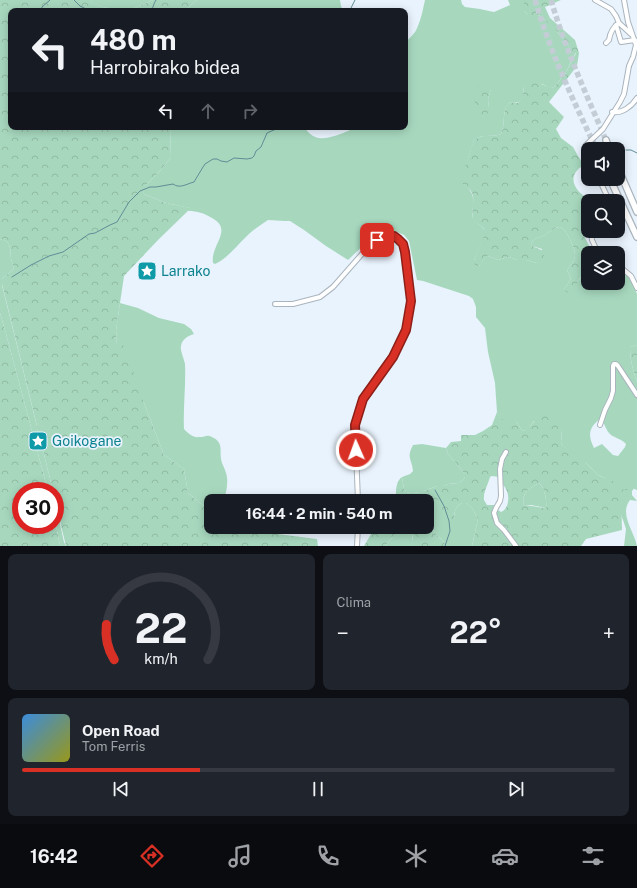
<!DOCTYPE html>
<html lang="es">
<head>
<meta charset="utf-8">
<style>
	body { margin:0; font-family:"Public Sans",sans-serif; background:#20242c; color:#f1f3f6; height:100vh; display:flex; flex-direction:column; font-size:15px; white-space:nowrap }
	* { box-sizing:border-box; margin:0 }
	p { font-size:13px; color:#9ea1a6 }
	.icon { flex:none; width:22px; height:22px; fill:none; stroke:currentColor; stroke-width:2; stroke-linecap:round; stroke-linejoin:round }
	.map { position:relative; height:546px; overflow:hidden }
	.side { display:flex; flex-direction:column; gap:8px; padding:8px; background:#0d0f14; flex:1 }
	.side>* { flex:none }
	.hud { position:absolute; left:8px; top:8px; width:400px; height:122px; border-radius:8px; box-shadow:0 2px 10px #0003; background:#171b24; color:#f1f3f6; overflow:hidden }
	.buttons { position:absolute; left:581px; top:142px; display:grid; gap:8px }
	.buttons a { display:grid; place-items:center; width:44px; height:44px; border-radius:8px; background:#171b24; box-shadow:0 2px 10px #0003; font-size:20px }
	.speed { position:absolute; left:12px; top:482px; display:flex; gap:8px; font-size:20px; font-weight:700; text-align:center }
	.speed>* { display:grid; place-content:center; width:52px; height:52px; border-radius:50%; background:#171b24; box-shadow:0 2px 10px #0003; line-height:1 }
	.speed .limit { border:6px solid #d22; background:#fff; color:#111 }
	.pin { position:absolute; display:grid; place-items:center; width:34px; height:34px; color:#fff; margin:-17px; border-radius:8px; box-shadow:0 2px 6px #0006 }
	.me { position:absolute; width:44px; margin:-22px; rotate:358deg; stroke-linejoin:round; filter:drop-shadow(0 0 3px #0008) }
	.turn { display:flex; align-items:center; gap:14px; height:84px; padding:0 16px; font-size:18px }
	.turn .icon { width:52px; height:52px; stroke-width:2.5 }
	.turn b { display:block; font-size:28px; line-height:34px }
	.lanes { display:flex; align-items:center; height:38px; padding:0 16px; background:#0003; justify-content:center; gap:20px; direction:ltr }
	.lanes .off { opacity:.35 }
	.big { font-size:30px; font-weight:700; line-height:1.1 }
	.side .tile { flex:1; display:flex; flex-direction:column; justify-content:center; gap:6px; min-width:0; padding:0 14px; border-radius:8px; background:#20242c }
	.side .dial { align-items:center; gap:0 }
	.dial svg { height:104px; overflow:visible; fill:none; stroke:#363941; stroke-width:7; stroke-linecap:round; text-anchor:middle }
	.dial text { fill:#f1f3f6; stroke:none }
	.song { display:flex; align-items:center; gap:12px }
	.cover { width:48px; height:48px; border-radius:6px; background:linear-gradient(135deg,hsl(210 70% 55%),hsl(60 70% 35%)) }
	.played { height:4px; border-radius:2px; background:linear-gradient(90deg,#d93025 30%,#363941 30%) }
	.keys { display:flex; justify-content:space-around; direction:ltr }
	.heat { display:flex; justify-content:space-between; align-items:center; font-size:22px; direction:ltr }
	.side .tiles { flex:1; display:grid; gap:8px; grid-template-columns:1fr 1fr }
	.tile:last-child { grid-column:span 2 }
	.trip { position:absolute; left:204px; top:494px; width:230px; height:40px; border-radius:8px; background:#171b24; box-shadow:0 2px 10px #0003; font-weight:700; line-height:40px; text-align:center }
	.dock { display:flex; height:64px; justify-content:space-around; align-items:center; background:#090b0e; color:#9ea1a6 }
	.dock .icon { width:28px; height:28px }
	.dock .on { color:#d93025 }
	.dock b { font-size:18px; color:#f1f3f6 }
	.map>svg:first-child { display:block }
	.green { fill:#a7d8be; fill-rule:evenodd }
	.forest { fill:url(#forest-crowns); fill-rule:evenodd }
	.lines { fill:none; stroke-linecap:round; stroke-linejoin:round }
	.stream { stroke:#618c96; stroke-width:1 }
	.highway-tunnel { stroke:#c4cdd6; stroke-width:5.5; stroke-dasharray:5.5 3; stroke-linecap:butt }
	.minor-casing { stroke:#aab4bd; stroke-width:6 }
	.highway-casing { stroke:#aab4bd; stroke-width:8 }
	.minor { stroke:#fff; stroke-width:4 }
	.highway { stroke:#fff; stroke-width:5.5 }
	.route-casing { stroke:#8d1f18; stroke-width:10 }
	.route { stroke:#d93025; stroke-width:7 }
	.labels { text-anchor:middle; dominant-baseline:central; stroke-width:3.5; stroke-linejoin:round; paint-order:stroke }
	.culture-label { font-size:14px; fill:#0d838f; stroke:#e9f3fd; text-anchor:start }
</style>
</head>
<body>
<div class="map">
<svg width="637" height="546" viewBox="0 0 637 546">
	<defs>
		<pattern id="forest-crowns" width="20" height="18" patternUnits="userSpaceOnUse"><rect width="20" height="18" fill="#a7d8be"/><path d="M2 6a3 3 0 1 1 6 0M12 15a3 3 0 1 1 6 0" fill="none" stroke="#90baa4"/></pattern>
	</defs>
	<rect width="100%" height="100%" fill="#e9f3fd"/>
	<!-- green -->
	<path class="green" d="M92 0H153L128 11 102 7 89 2Z
		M197 0H340L341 6 343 11H184Z
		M425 0H461L462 4 465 7 480 9 489 11 494 12 510 5 508 0H524V11L528 15C532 15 537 14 540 16 543 17 559 33 561 36 566 42 569 49 576 52L565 74 554 87 550 88 542 84 524 87C522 99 524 104 510 102 501 110 506 123 501 134 492 138 482 133 474 140L467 162 464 185C472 191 474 195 473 206 473 209 472 213 472 216 474 225 483 224 484 230 486 237 477 253 474 260L477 267C482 264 483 259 488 256L498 260 509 257 517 260H526L537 263 542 249 532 246 531 244C533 238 538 238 543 236 549 233 554 227 560 227 566 228 575 248 575 254 575 261 571 265 567 270L571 279 564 289 576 287V283L588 270V283H618V267C629 276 632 281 637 294V345L630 347C630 359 633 371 637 382V487H635L632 491V495L637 501 630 500C619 514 634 531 637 546H624L626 529 623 520 607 479 598 475 586 463 562 445 561 442 562 430 534 421 528 429 524 431 521 429 516 421H505L500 418 497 412 495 383 488 352 485 328 476 317V307L473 299 469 296 423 281 417 280 409 241 404 235 397 232H391L371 238 348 260 326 246 304 230 290 221H284L268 220C262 224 256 228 250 233 240 242 227 259 215 264L213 263C210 245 234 230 212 218 203 213 198 211 188 211L190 208 166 203 144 194 143 191 144 187 161 170 171 157 170 127H304C308 132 312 137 319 138 325 140 350 132 354 127H405V43C409 38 415 34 417 28 421 20 423 9 425 0ZM491 89 488 99 489 108 476 118V105ZM600 419C605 423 605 428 609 433 613 438 621 438 626 444L625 447 618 456 613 455 602 444 594 448C588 436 588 428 600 419Z
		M0 239C12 241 10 249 11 259 12 263 13 266 14 269L2 279V285L53 491H48L5 330 0 313Z
		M120 303 138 308 159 318 184 324 191 329 194 334C188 336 182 339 181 346 180 351 184 358 185 364 186 386 183 408 184 429 189 434 193 438 200 437 205 437 207 434 212 437 223 442 220 449 221 458 221 463 225 468 226 473 229 482 226 492 224 501H211V512L188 493 184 469 164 455 144 403 117 344 116 330Z
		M422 444 446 448 448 454 465 474V477L463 480 458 483 448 484 444 486H437L421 492 411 493 406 492 404 489 402 477 410 474 413 471C412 459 406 458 413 445Z
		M539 483C545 488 547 501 546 508L531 505 524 506C521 492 529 489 539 483Z
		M428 499H437L454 522C454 514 454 507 462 503H466L472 508 476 515 478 519 472 546H446C443 539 441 540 437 535 433 531 432 527 427 525V501H424Z
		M55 501 64 542 66 546H60L55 520Z
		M399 527H422C412 533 412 535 412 546H385L396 533Z"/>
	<!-- forest -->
	<path class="forest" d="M0 0H92L90 2 102 7 128 11 153 0H197L184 11H175L162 9 157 11H11V127H170L171 157 161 170 146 185C144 188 143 190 144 194L166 203 191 208 158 240 124 276 116 330 117 344 125 346 144 403 164 455 184 469 188 493 211 512V527H230L231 528 317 539 318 546H66L55 501V491H53L2 284V279L14 269C13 266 12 263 11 259 10 249 12 241 0 239Z
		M524 0H561L545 7 550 18 575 40 579 53 577 66 549 102 564 117 556 129 561 138 573 147 578 156 584 165C563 177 577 195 594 201H588V222L583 231 584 236 593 253H588V270C581 277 575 281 576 292 570 294 570 294 565 291L564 289 571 279 567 270C571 265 575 261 575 254 575 248 566 228 560 227 554 227 549 233 543 236 538 238 533 238 531 244 533 248 540 248 544 252V255L543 259 540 262 537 263 526 260H517L509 257 498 260 488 256C483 259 482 265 477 267L475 266 474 263V260C477 252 485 238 484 230 484 225 476 225 473 220 471 216 474 203 473 196 472 189 467 189 463 184 461 181 462 176 463 172 464 168 466 165 467 161 470 154 471 147 474 140 482 133 492 138 501 134 506 124 501 109 510 102 512 102 515 103 517 103 524 101 523 89 525 83 536 77 544 89 554 87L565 74 576 53 571 50 560 34 551 26 542 17 538 15H528L524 11Z
		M478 86 490 87 491 89 488 99 489 108 487 116 484 119 478 120 476 118V105L473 99 474 94Z
		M0 313 5 330 48 491H21V525H55V520L60 546H0Z
		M637 345V382C633 371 630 359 630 347Z
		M497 412C502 422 506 421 516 421L521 429 524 431C532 427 537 413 548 416 551 416 554 419 557 420L562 430 561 442 562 445 584 459 586 463 598 475 602 477 611 480 624 490 630 487H637V490L632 488 621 492 622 530 586 539 581 546H472L478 519 476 515 472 508 466 503H462C454 507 454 514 454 522L452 525H450L437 499H428L424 501H396C396 492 395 482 402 477L404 489 406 492 411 493 421 492 437 486H444L448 484 458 483 463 480 465 477V474L448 454 446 448 451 442 461 441V435H475L483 431 492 425ZM492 476 499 477C501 482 503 484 506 489 510 496 509 509 501 512L498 510 495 505H487L484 500C483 492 488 485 490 477ZM539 483C545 488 547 501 546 508 538 508 532 505 524 506 521 492 529 489 539 483Z
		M427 525C432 527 433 531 437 535 441 540 443 539 446 546H412C412 535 414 527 427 527Z
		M379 527H399L396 533 385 546H364L371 534Z"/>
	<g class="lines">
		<!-- stream -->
		<path class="stream" d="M74 0 80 6 90 11
			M41 11 42 7 50 0
			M145 11C156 8 151 8 156 0
			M352 11 351 8 355 0
			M626 150H631L637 153
			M12 277 31 265 49 256 63 252 89 234 95 233 110 225 117 222 129 202 140 191 150 187H156L173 184C180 189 186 184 194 182L203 167 205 164 213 159H217L221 161 227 162 234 158 247 159 252 158 254 156 256 151 261 147 267 133 276 129 277 127
			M435 490 444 506 449 521 450 531 445 546"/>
		<!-- highway-tunnel -->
		<path class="highway-tunnel" d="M535 0C550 51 572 98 595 146
			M551 0C565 48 586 94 606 140"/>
		<defs>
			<path id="minor" d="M595 0 611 9 616 16 619 23
				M616 25 621 42 635 40
				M606 43 609 40C610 33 613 27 619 23L631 34
				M612 112C622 114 632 106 637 98
				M588 157 586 152V145L603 129 620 102 624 94 629 66 633 57 636 45 628 22 624 0
				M599 179 608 198V201
				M591 231 592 240 598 253
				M618 265 631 276 637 288
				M275 304H293L320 297 333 287 362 254 377 241 387 236H394L398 239 403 244 405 253 411 301 406 330 393 357 363 399 355 425 358 501
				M600 425 605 410 611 398 613 391V366L614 364H616L618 366 637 395
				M506 452 502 459 500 469 501 496 500 501 496 508 494 513 497 523 504 530 516 546
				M357 546 358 527"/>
			<path id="highway" d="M606 140 609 149
				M595 146 596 149
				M618 168 637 212
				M610 179 637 237"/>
		</defs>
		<!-- minor casing -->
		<use href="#minor" class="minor-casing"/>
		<!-- highway casing -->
		<use href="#highway" class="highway-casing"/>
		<!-- minor -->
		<use href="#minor" class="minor"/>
		<!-- highway -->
		<use href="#highway" class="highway"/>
	</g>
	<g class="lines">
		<defs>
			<path id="route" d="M356 450 355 425 363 399 393 357 406 330 411 301 405 252 403 244 398 239 394 236H387L377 240"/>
		</defs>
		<!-- route casing -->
		<use href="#route" class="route-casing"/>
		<!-- route -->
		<use href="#route" class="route"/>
	</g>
	<!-- icons -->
	<defs>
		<symbol id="sight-square" viewBox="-11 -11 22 22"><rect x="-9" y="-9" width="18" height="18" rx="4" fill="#0f9aa8" stroke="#e9f3fd"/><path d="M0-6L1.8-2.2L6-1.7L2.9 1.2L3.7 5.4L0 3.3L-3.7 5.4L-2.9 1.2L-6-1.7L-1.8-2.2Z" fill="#fff"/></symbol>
	</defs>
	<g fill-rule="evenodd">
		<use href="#sight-square" x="136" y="260" width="22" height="22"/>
		<use href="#sight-square" x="27" y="430" width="22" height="22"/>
	</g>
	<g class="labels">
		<!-- culture labels -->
		<g class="culture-label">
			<text x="161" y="271">Larrako</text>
			<text x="52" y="441">Goikogane</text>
		</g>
	</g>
</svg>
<div class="buttons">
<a><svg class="icon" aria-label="sound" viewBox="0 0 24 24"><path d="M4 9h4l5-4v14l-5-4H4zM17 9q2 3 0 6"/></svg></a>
<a><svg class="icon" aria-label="search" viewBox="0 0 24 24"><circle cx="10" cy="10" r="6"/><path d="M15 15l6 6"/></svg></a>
<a><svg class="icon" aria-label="layers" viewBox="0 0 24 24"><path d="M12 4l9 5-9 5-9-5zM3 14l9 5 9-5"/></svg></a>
</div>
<div class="speed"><div class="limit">30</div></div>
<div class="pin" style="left:377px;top:240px;background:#d93025"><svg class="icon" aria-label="arrive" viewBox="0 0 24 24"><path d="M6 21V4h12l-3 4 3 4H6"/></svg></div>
<svg class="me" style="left:356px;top:450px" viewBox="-20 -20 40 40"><circle r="17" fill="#d93025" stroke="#fff" stroke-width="3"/><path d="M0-11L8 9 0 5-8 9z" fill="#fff"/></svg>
<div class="trip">16:44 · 2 min · 540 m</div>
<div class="hud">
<div class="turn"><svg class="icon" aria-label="left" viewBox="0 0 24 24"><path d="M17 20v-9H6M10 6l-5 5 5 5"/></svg><div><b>480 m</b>Harrobirako bidea</div></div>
<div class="lanes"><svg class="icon" aria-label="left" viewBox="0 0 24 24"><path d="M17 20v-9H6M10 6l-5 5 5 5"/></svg><svg class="icon off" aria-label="ahead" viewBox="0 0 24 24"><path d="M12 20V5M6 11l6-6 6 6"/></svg><svg class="icon off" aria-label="right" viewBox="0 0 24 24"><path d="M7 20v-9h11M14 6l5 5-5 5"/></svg></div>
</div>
</div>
<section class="side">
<div class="tiles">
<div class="tile dial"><svg viewBox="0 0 100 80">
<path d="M14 69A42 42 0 1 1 86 69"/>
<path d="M14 69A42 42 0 0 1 8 42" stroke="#d93025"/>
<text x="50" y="56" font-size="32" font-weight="700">22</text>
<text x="50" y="72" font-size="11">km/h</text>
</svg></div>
<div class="tile"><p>Clima</p>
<div class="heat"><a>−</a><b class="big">22°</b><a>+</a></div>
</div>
<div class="tile">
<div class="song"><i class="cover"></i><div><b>Open Road</b><p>Tom Ferris</p></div></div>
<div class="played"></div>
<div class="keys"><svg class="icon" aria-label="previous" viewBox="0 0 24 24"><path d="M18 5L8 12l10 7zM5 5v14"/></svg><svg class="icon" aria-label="pause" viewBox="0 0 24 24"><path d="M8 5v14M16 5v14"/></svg><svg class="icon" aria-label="next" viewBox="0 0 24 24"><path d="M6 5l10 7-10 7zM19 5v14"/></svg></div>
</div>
</div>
</section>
<nav class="dock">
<b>16:42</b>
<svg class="icon on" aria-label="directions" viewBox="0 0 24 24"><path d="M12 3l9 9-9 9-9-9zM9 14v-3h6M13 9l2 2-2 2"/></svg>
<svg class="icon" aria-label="music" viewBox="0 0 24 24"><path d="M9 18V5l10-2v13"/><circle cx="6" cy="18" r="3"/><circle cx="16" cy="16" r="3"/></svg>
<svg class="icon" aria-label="phone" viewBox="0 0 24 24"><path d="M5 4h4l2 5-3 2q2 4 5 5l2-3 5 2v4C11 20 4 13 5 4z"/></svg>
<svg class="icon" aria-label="climate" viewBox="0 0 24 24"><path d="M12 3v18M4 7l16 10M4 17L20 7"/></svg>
<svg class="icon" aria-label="car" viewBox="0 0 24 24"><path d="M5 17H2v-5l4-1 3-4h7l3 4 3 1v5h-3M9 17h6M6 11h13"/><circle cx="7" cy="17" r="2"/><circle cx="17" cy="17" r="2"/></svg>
<svg class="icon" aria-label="filters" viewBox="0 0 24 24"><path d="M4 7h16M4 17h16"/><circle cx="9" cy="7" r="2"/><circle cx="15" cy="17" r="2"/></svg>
</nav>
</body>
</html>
